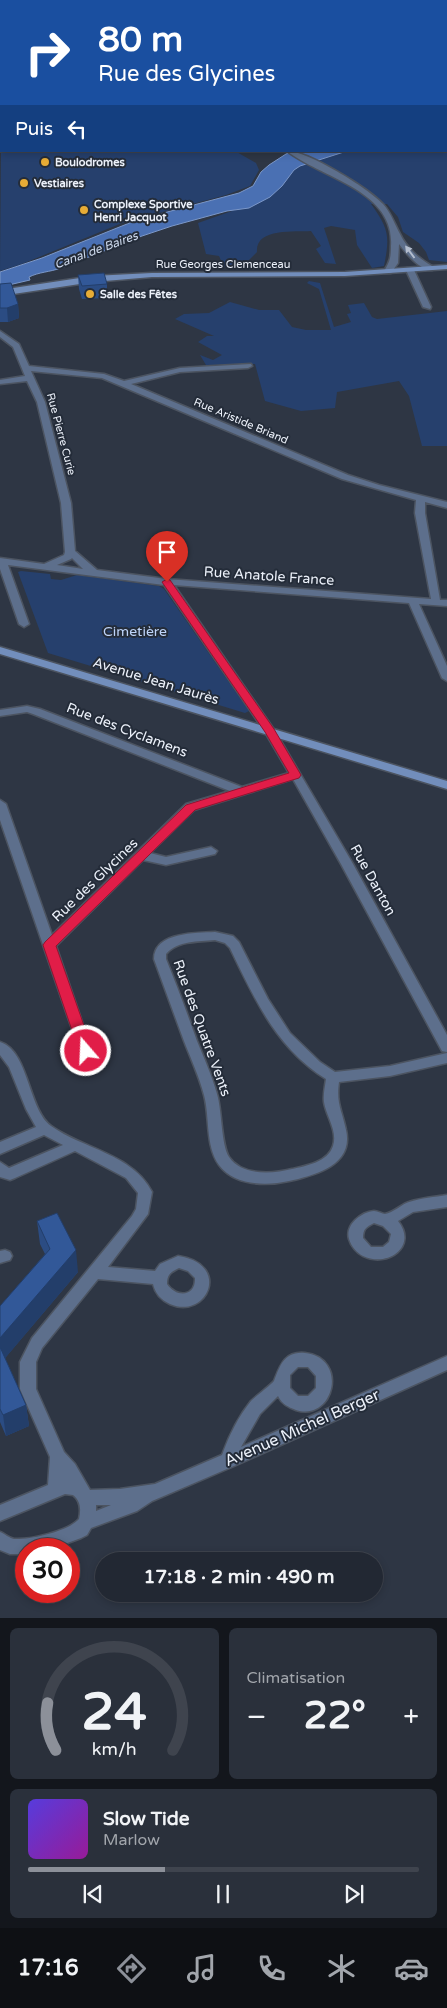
<!DOCTYPE html>
<html lang="fr">
<head>
<meta charset="utf-8">
<style>
	body { margin:0; font-family:"Varela Round",sans-serif; background:#2a303b; color:#f1f3f6; height:100vh; display:flex; flex-direction:column; font-size:19px; white-space:nowrap }
	* { box-sizing:border-box; margin:0 }
	p { font-size:16px; color:#a2a6ac }
	.icon { flex:none; width:28px; height:28px; fill:none; stroke:currentColor; stroke-width:2; stroke-linecap:round; stroke-linejoin:round }
	.map { position:relative; height:1618px; overflow:hidden }
	.sheet { display:flex; flex-direction:column; gap:10px; padding:10px; background:#13161c; flex:1 }
	.sheet>* { flex:none }
	.guide { position:absolute; left:0px; top:0px; width:448px; height:152px; box-shadow:0 2px 8px #0003,0 0 0 1px #3f444e; background:#1a4fa0; color:#fff; overflow:hidden }
	.speed { position:absolute; left:15px; top:1538px; display:flex; gap:10px; font-size:25px; font-weight:700; text-align:center }
	.speed>* { display:grid; place-content:center; width:65px; height:65px; border-radius:50%; background:#222833; box-shadow:0 2px 8px #0003,0 0 0 1px #3f444e; line-height:1 }
	.speed .limit { border:8px solid #d22; background:#fff; color:#111 }
	.pin { position:absolute; display:grid; place-items:center; width:42px; height:42px; color:#fff; margin:-51px -21px; border-radius:50% 50% 50% 0; rotate:-45deg; box-shadow:0 0 5px #0007 }
	.pin .icon { rotate:45deg }
	.me { position:absolute; width:55px; margin:-28px; rotate:341deg; stroke-linejoin:round; filter:drop-shadow(0 0 4px #0008) }
	.turn { display:flex; align-items:center; gap:18px; height:105px; padding:0 15px; font-size:22px }
	.turn .icon { width:65px; height:65px; stroke-width:2.5 }
	.turn b { display:block; font-size:35px; line-height:42px }
	.then { display:flex; align-items:center; height:48px; padding:0 15px; background:#0003; gap:10px; font-size:19px }
	.big { font-size:38px; font-weight:700; line-height:1.1 }
	.sheet .widget { flex:1; display:flex; flex-direction:column; justify-content:center; gap:8px; min-width:0; padding:0 18px; border-radius:8px; background:#2a303b }
	.sheet .dial { align-items:center; gap:0 }
	.dial svg { height:130px; overflow:visible; fill:none; stroke:#3f444e; stroke-width:7; stroke-linecap:round; text-anchor:middle }
	.dial text { fill:#f1f3f6; stroke:none }
	.song { display:flex; align-items:center; gap:15px }
	.cover { width:60px; height:60px; border-radius:8px; background:linear-gradient(135deg,hsl(250 70% 55%),hsl(300 70% 35%)) }
	.played { height:5px; border-radius:2px; background:linear-gradient(90deg,#8c9099 35%,#3f444e 35%) }
	.keys { display:flex; justify-content:space-around; direction:ltr }
	.heat { display:flex; justify-content:space-between; align-items:center; font-size:28px; direction:ltr }
	.sheet .tiles { flex:1; display:grid; gap:10px; grid-template-columns:1fr 1fr }
	.widget:last-child { grid-column:span 2 }
	.trip { position:absolute; left:95px; top:1552px; width:288px; height:50px; border-radius:25px; background:#222833; box-shadow:0 2px 8px #0003,0 0 0 1px #3f444e; font-weight:700; line-height:50px; text-align:center }
	.dock { display:flex; height:80px; justify-content:space-around; align-items:center; background:#0e1014; color:#a2a6ac }
	.dock .icon { width:35px; height:35px }
	.dock .on { color:#8c9099 }
	.dock b { font-size:22px; color:#f1f3f6 }
	.map>svg:first-child { display:block }
	.green { fill:#26406d }
	.water { fill:#4a70b3; stroke:#7b97c8 }
	.lines { fill:none; stroke-linecap:round; stroke-linejoin:round }
	.street-casing { stroke:#4c5461; stroke-width:3 }
	.secondary-casing { stroke:#4c5461; stroke-width:3 }
	.street { fill:#5d6f8c; fill-rule:evenodd }
	.secondary { fill:#728ebc; fill-rule:evenodd }
	.wall { fill:#2b4c83 }
	.shaded-wall { fill:#233e6a }
	.building { fill:#325898; stroke:#233e6a }
	.oneway { fill:#b3bdce }
	.route { fill:#e11d48; stroke:#92132f }
	.poi-dot { fill:#e7ac36; stroke:#242c39; stroke-width:2 }
	.labels { text-anchor:middle; dominant-baseline:central; stroke-width:4; stroke-linejoin:round; paint-order:stroke }
	.far-poi-label { font-size:11px; font-weight:bold; fill:#ecf1fa; stroke:#242c39; text-anchor:start }
	.far-street-label { font-size:11px; fill:#ecf1fa; stroke:#242c39 }
	.far-water-label { font-size:12px; font-style:italic; fill:#cfdbee; stroke:#242c39 }
	.street-label { font-size:14px; fill:#ecf1fa; stroke:#242c39 }
	.park-label { font-size:14px; fill:#bfd5fa; stroke:#242c39 }
	.near-street-label { font-size:16px; fill:#ecf1fa; stroke:#242c39 }
</style>
</head>
<body>
<div class="map">
<svg width="447" height="1618" viewBox="0 0 447 1618">
	<rect width="100%" height="100%" fill="#2e3644"/>
	<!-- green -->
	<path class="green" d="M447 15V262L429 260 426 252 419 243 403 232 398 217 387 204H371C389 229 390 236 384 266L372 268 357 245 355 230 331 226 324 228 336 264 325 263 316 249 321 246 311 231C294 232 255 228 257 252L242 267H224L219 256 206 254 198 223 263 200 297 151H446Z
		M1 149V151H235L256 163 259 170 250 186 226 195 122 223 22 264 0 271Z
		M309 281 320 283 334 327 351 322 347 314 351 313 348 305 364 303 372 317 377 319 447 311V446H422L409 396 399 381 337 392 335 408 301 411 265 401 255 364 206 365 200 355 213 360 222 355 198 342 207 336H214L175 319 184 314 209 313 230 302 259 310H279L292 327 306 330H331L319 289 307 283Z
		M21 571 50 574 51 579 61 580 77 575 159 586 164 589 249 711 245 713 48 653 18 572Z"/>
	<!-- water -->
	<path class="water" d="M296 151H347L300 166 294 170 282 186 270 197 249 208 227 211 172 226 142 236 61 268C50 272 39 272 29 277L30 280 0 287V272L42 258 137 220 239 193 253 186 261 172 269 165 286 154Z"/>
	<g class="lines">
		<defs>
			<path id="street" d="M81 0H87L88 1H82Z
				M287 151C308 151 368 188 383 204 391 213 395 225 400 234 406 247 419 259 432 266V270C419 270 406 253 399 244L398 263 391 273H385L384 271C390 262 391 257 391 246 395 190 321 178 287 151Z
				M407 268 414 270 431 307 430 309 423 307 406 270Z
				M0 331 19 344 29 366 104 374 124 381 180 368 251 364 252 366 248 368 180 372 131 384 348 475 379 485 447 502V508L425 502V513L440 600H447V606L419 604 447 666V681L442 678 409 603 174 585 275 731 353 864 447 1035V1052L442 1051 341 864 293 779 194 810 150 853 166 857 211 847 217 851 215 854 166 865 143 860 56 946 92 1051 91 1055 86 1056 81 1055 0 820V800L6 804 52 935 186 804 230 791 33 714 27 712 0 716V710L27 706 40 709 242 787 289 773 265 732 164 585 8 565 29 624 24 627 19 624 0 569V558L44 564 64 555 65 552 61 503 37 402 27 381 0 384V380L25 376 13 347 0 337ZM31 371 102 378 342 479 416 500 415 513 431 599 167 579 97 570 75 551 71 503 45 402ZM72 558 83 569 57 565 71 559Z
				M215 932 233 936 239 942 268 999 290 1033 320 1062 335 1072 390 1066 447 1053V1063L390 1076 339 1082C336 1104 342 1110 346 1130 354 1165 315 1175 289 1181 267 1186 234 1186 219 1165 205 1145 210 1117 204 1095 199 1076 191 1059 184 1041 174 1014 164 986 154 959 154 932 196 933 215 932ZM215 940 225 943 230 948C254 998 277 1049 326 1079 325 1087 323 1094 324 1102 326 1116 338 1131 333 1146 328 1162 306 1166 292 1169 272 1174 242 1176 229 1157 221 1145 222 1110 217 1094 212 1076 204 1058 197 1041 187 1013 177 986 166 959V954C178 940 198 942 215 940Z
				M0 1042C29 1051 28 1109 51 1126 83 1149 133 1154 152 1192L148 1214 108 1267 155 1271 160 1264 178 1256C232 1264 207 1320 170 1304 161 1300 155 1293 153 1284L98 1279 42 1348 36 1362V1389L64 1452 75 1464 90 1490 120 1489 155 1484 222 1455C229 1436 238 1417 251 1401 256 1396 271 1385 274 1381 280 1366 284 1351 305 1353 349 1358 334 1422 296 1410 288 1407 282 1404 278 1396L260 1414 241 1447 447 1356V1370L234 1466 152 1501 137 1511 91 1528 87 1535 81 1538 51 1549H26L25 1554H10L0 1550V1532C5 1534 9 1538 14 1539 30 1540 69 1531 79 1519 81 1510 81 1501 73 1495L65 1494 0 1521V1505L48 1485 50 1457 20 1389V1362L32 1338 132 1216 136 1209 138 1193 126 1178 75 1151 15 1178 10 1180 0 1177V1162L9 1168 63 1145 44 1135 0 1154V1142L36 1127 26 1109 9 1067 0 1055ZM179 1268 188 1271 195 1278C196 1297 176 1298 167 1284 167 1274 171 1272 179 1268ZM298 1367H308L316 1376V1388L308 1396H298L290 1388V1375ZM96 1505H111L96 1511Z
				M447 1195V1207L413 1212 398 1221C418 1246 388 1268 363 1256 357 1253 351 1246 349 1239 345 1225 361 1212 374 1211 378 1211 382 1214 385 1214 393 1213 402 1204 409 1202 421 1198 435 1197 447 1195ZM374 1223 383 1226 391 1234 389 1242 383 1247H371L363 1238C363 1229 366 1227 374 1223Z
				M5 1250 10 1252 12 1256 10 1260 0 1263V1251Z"/>
			<path id="secondary" d="M447 265V269L345 276 152 277 93 282 0 296V290L93 276 152 273 345 272Z
				M0 647 447 781V789L0 654Z"/>
		</defs>
		<!-- street casing -->
		<use href="#street" class="street-casing"/>
		<!-- secondary casing -->
		<use href="#secondary" class="secondary-casing"/>
		<!-- street -->
		<use href="#street" class="street"/>
		<!-- secondary -->
		<use href="#secondary" class="secondary"/>
	</g>
	<!-- wall -->
	<path class="wall" d="M78 275 107 284V298L82 299 79 289Z
		M0 284 18 304 19 318 8 322H0Z
		M37 1221 78 1272 5 1358 26 1405 29 1426 6 1436 0 1422V1306L45 1254 40 1244Z"/>
	<!-- shaded-wall -->
	<path class="shaded-wall" d="M18 304 19 318 8 322 7 308Z
		M76 1250 78 1272 1 1363 0 1358V1338Z
		M26 1405 29 1426 6 1436 3 1415Z"/>
	<!-- building -->
	<path class="building" d="M104 273 107 284 82 286 78 275Z
		M11 283 18 304 7 308H0V284Z
		M57 1213 76 1250 0 1338V1306L50 1249 37 1221Z
		M0 1347 26 1405 3 1415 0 1409Z"/>
	<!-- one-way arrows -->
	<defs><path id="oneway-solid" d="M-6-.8H1V-3.2L6.5 0L1 3.2V.8H-6Z" transform="scale(1.25)"/></defs>
	<use class="oneway" href="#oneway-solid" transform="translate(410 252) rotate(-127)"/>
	<!-- route -->
	<path class="route" d="M167 579 170 580 274 729 301 775 299 778 195 810 56 946 93 1051 91 1054H81L79 1051 43 945 45 942 186 805 289 773 265 732 162 582Z"/>
	<!-- markers -->
	<g class="poi-dot">
		<circle cx="45" cy="162" r="5"/>
		<circle cx="24" cy="183" r="5"/>
		<circle cx="84" cy="210" r="5"/>
		<circle cx="90" cy="294" r="5"/>
	</g>
	<g class="labels">
		<!-- far-poi labels -->
		<g class="far-poi-label">
			<text x="55" y="162">Boulodromes</text>
			<text x="34" y="183">Vestiaires</text>
			<text x="94" y="204">Complexe Sportive<tspan x="94" dy="13">Henri Jacquot</tspan></text>
			<text x="100" y="294">Salle des Fêtes</text>
		</g>
		<!-- far-street labels -->
		<g class="far-street-label">
			<text x="223" y="264">Rue Georges Clemenceau</text>
			<text transform="translate(241 421) rotate(23)">Rue Aristide Briand</text>
			<text transform="translate(61 434) rotate(75)">Rue Pierre Curie</text>
		</g>
		<!-- far-water labels -->
		<g class="far-water-label">
			<text transform="translate(96 250) rotate(-20)">Canal de Baires</text>
		</g>
		<!-- street labels -->
		<g class="street-label">
			<text transform="translate(269 576) rotate(4)">Rue Anatole France</text>
			<text transform="translate(156 681) rotate(17)">Avenue Jean Jaurès</text>
			<text transform="translate(127 730) rotate(21)">Rue des Cyclamens</text>
			<text transform="translate(95 880) rotate(-44)">Rue des Glycines</text>
			<text transform="translate(373 880) rotate(61)">Rue Danton</text>
			<text transform="translate(202 1028) rotate(70)">Rue des Quatre Vents</text>
		</g>
		<!-- park labels -->
		<g class="park-label">
			<text x="135" y="631">Cimetière</text>
		</g>
		<!-- near-street labels -->
		<g class="near-street-label">
			<text transform="translate(302 1428) rotate(-24)">Avenue Michel Berger</text>
		</g>
	</g>
</svg>
<div class="speed"><div class="limit">30</div></div>
<div class="pin" style="left:167px;top:582px;background:#d93025"><svg class="icon" aria-label="arrive" viewBox="0 0 24 24"><path d="M6 21V4h12l-3 4 3 4H6"/></svg></div>
<svg class="me" style="left:86px;top:1051px" viewBox="-20 -20 40 40"><circle r="17" fill="#e11d48" stroke="#fff" stroke-width="3"/><path d="M0-11L8 9 0 5-8 9z" fill="#fff"/></svg>
<div class="trip">17:18 · 2 min · 490 m</div>
<div class="guide">
<div class="turn"><svg class="icon" aria-label="right" viewBox="0 0 24 24"><path d="M7 20v-9h11M14 6l5 5-5 5"/></svg><div><b>80 m</b>Rue des Glycines</div></div>
<div class="then">Puis<svg class="icon" aria-label="left" viewBox="0 0 24 24"><path d="M17 20v-9H6M10 6l-5 5 5 5"/></svg></div>
</div>
</div>
<section class="sheet">
<div class="tiles">
<div class="widget dial"><svg viewBox="0 0 100 80">
<path d="M14 69A42 42 0 1 1 86 69"/>
<path d="M14 69A42 42 0 0 1 9 40" stroke="#8c9099"/>
<text x="50" y="56" font-size="32" font-weight="700">24</text>
<text x="50" y="72" font-size="11">km/h</text>
</svg></div>
<div class="widget"><p>Climatisation</p>
<div class="heat"><a>−</a><b class="big">22°</b><a>+</a></div>
</div>
<div class="widget">
<div class="song"><i class="cover"></i><div><b>Slow Tide</b><p>Marlow</p></div></div>
<div class="played"></div>
<div class="keys"><svg class="icon" aria-label="previous" viewBox="0 0 24 24"><path d="M18 5L8 12l10 7zM5 5v14"/></svg><svg class="icon" aria-label="pause" viewBox="0 0 24 24"><path d="M8 5v14M16 5v14"/></svg><svg class="icon" aria-label="next" viewBox="0 0 24 24"><path d="M6 5l10 7-10 7zM19 5v14"/></svg></div>
</div>
</div>
</section>
<nav class="dock">
<b>17:16</b>
<svg class="icon on" aria-label="directions" viewBox="0 0 24 24"><path d="M12 3l9 9-9 9-9-9zM9 14v-3h6M13 9l2 2-2 2"/></svg>
<svg class="icon" aria-label="music" viewBox="0 0 24 24"><path d="M9 18V5l10-2v13"/><circle cx="6" cy="18" r="3"/><circle cx="16" cy="16" r="3"/></svg>
<svg class="icon" aria-label="phone" viewBox="0 0 24 24"><path d="M5 4h4l2 5-3 2q2 4 5 5l2-3 5 2v4C11 20 4 13 5 4z"/></svg>
<svg class="icon" aria-label="climate" viewBox="0 0 24 24"><path d="M12 3v18M4 7l16 10M4 17L20 7"/></svg>
<svg class="icon" aria-label="car" viewBox="0 0 24 24"><path d="M5 17H2v-5l4-1 3-4h7l3 4 3 1v5h-3M9 17h6M6 11h13"/><circle cx="7" cy="17" r="2"/><circle cx="17" cy="17" r="2"/></svg>
</nav>
</body>
</html>
